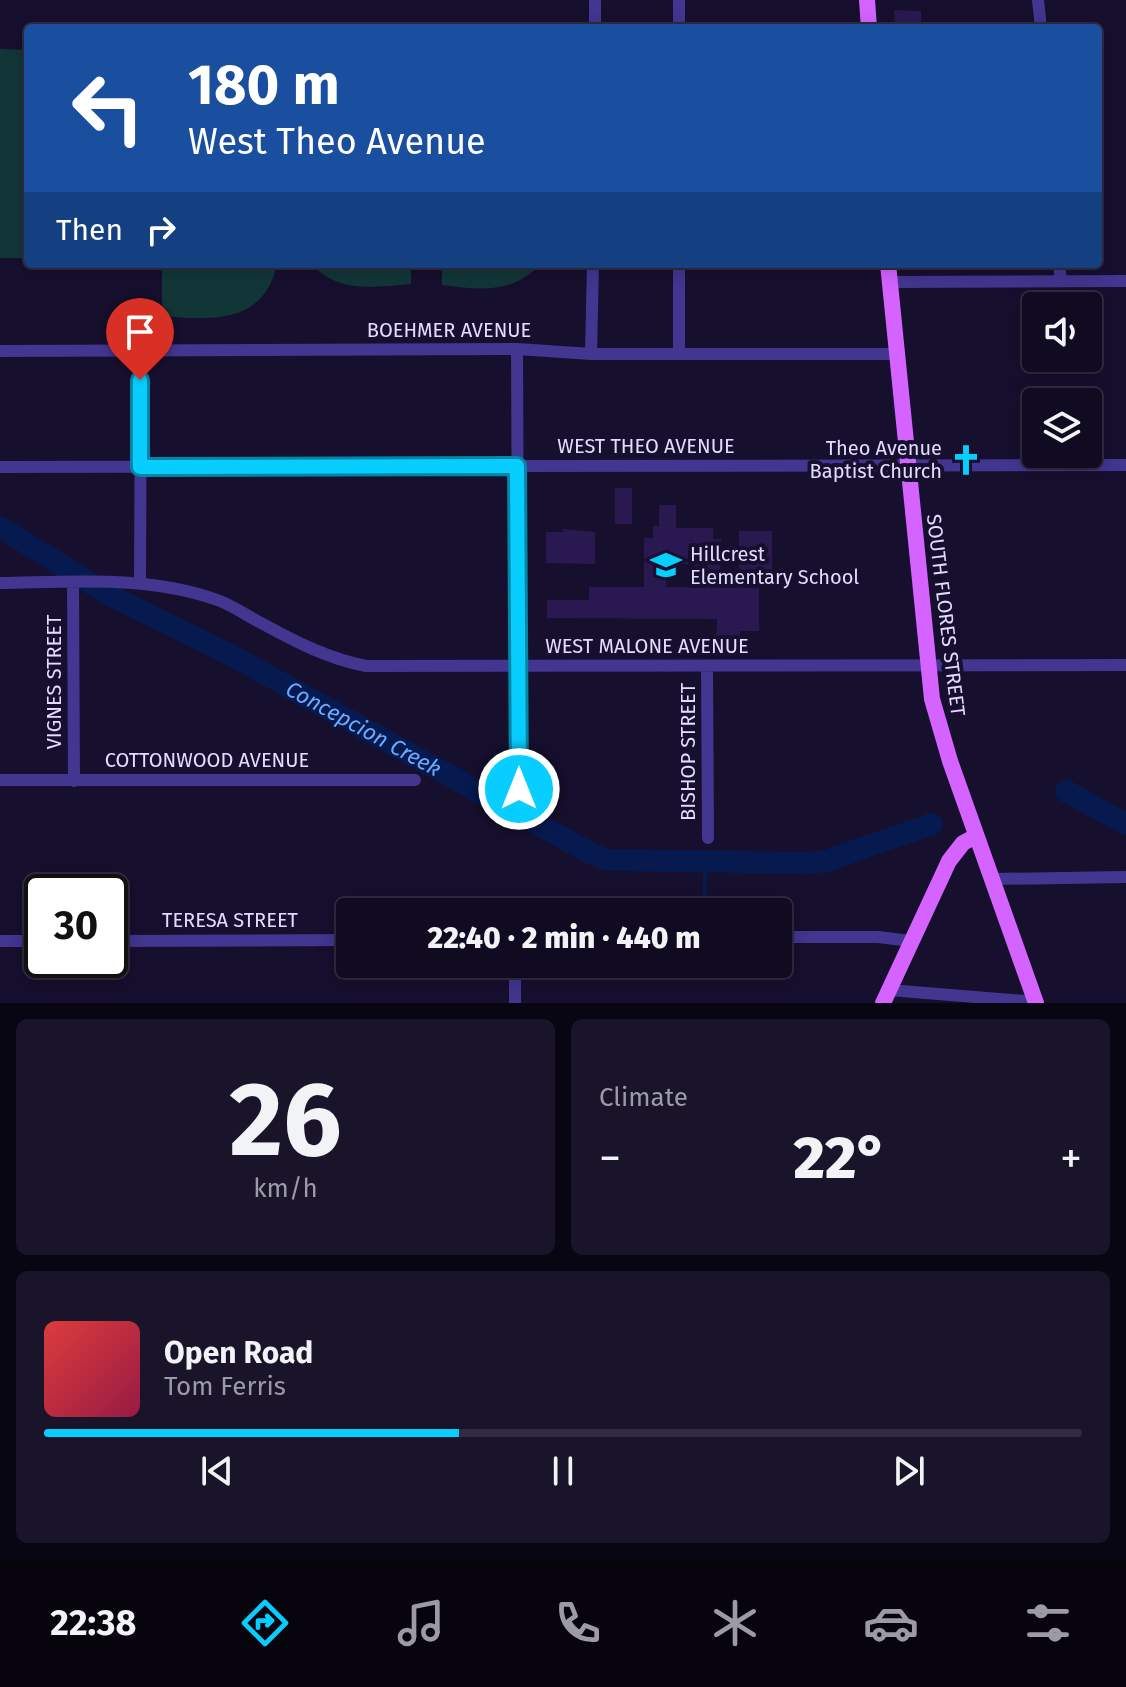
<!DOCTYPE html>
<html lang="en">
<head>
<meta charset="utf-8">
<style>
	body { margin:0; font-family:"Fira Sans",sans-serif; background:#1a142a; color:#f1f3f6; height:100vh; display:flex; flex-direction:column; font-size:30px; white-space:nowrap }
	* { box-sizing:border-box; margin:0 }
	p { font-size:26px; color:#9c9ba5 }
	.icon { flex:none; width:44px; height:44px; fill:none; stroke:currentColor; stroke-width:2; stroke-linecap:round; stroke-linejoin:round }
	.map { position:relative; height:1003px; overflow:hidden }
	.side { display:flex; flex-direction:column; gap:16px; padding:16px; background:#090613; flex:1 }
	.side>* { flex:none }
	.guide { position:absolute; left:24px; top:24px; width:1078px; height:244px; border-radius:8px; box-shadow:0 4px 20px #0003,0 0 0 2px #302b40; background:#1a4fa0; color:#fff; overflow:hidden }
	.buttons { position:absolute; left:1022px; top:292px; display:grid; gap:16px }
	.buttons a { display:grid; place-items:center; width:80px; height:80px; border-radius:8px; background:#110b22; box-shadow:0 4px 20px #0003,0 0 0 2px #302b40; font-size:40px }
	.speed { position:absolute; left:24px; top:874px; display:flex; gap:16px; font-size:40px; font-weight:700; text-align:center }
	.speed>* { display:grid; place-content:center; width:104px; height:104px; border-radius:50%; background:#110b22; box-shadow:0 4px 20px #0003,0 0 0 2px #302b40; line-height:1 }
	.speed .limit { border:4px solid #111; border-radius:12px; background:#fff; color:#111 }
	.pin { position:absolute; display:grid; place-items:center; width:68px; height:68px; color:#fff; margin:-82px -34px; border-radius:50% 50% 50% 0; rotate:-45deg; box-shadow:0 0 8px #0007 }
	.pin .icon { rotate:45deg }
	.me { position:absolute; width:88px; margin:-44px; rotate:0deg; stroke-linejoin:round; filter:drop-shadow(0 0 6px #0008) }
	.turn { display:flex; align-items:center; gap:28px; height:168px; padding:0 32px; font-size:36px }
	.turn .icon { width:104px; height:104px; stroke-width:2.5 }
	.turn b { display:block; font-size:56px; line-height:68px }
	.then { display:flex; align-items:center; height:76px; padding:0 32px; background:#0003; gap:16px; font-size:30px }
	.big { font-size:60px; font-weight:800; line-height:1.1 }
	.side .card { flex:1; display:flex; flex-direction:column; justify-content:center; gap:12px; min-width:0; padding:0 28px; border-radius:12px; background:#1a142a }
	.side .dial { align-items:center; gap:0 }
	.dial b { font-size:104px; line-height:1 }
	.song { display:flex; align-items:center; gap:24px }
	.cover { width:96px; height:96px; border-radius:12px; background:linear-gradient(135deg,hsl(0 70% 55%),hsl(340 70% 35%)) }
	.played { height:8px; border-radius:4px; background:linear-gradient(90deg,#08ceff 40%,#302b40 40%) }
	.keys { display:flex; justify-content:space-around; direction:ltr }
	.heat { display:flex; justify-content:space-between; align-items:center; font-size:44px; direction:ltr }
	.side .tiles { flex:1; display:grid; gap:16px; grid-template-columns:1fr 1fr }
	.card:last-child { grid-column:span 2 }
	.trip { position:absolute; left:336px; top:898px; width:456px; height:80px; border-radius:8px; background:#110b22; box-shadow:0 4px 20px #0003,0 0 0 2px #302b40; font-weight:800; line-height:80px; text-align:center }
	.tab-bar { display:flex; height:128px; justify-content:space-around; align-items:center; background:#07040e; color:#9c9ba5 }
	.tab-bar .icon { width:56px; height:56px }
	.tab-bar .selected { color:#08ceff }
	.tab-bar b { font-size:36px; color:#f1f3f6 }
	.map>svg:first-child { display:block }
	.green { fill:#123638 }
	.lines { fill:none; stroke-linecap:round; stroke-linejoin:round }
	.stream { stroke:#061a50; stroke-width:4 }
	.river { stroke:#061a50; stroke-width:22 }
	.building { fill:#2a1950; fill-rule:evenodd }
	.minor { stroke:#423690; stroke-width:12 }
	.major { stroke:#d463ff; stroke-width:16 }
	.route-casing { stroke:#0586a6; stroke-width:20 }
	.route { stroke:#08ceff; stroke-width:14 }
	.labels { text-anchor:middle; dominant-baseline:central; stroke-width:8; stroke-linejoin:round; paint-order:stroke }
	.street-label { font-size:20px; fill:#e3dcff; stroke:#170f2e }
	.poi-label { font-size:20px; fill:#e3dcff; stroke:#170f2e; text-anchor:end }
	.water-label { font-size:22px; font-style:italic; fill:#6aabff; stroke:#170f2e }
</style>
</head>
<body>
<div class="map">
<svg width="1126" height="1003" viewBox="0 0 1126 1003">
	<rect width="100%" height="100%" fill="#170f2e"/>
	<!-- green -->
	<path class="green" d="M0 49 28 50V258H0Z
		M162 264H277C264 325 210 320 162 316Z
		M311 264H411V284C374 287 340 294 311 264Z
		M442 264H541C512 294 481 290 442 285Z"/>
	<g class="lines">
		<!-- stream -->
		<path class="stream" d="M705 862V912"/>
		<!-- river -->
		<g class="river">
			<path id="s1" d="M0 527 111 596 227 653 592 854 608 860 808 863 826 861 932 824"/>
			<path d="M1066 791 1126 824"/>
		</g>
	</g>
	<!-- building -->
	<path class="building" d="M894 10 921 11V24L912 25V28H895Z
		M615 488H632V524H615Z
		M659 505H676V528H713V539H721L720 587H739V531H772V577H759V631H740V646H716L717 619 547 618V600H589V587H644V538H653V526H659ZM666 564H694V587H666Z
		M563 529 595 532V564L546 563V532H563Z"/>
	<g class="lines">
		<!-- minor -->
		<path class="minor" d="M679 0V28
			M1038 0 1041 28
			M595 28V0
			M1059 264 1061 281
			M890 282 1126 281
			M517 349 519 789
			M0 351 517 349 591 354H898
			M591 354 593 264
			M679 354V264
			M0 467 1126 465
			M73 582 74 781
			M0 583C74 582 150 575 220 601 235 607 249 617 263 624 296 642 329 659 366 666L1126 665
			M140 583 141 351
			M707 666 708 838
			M0 780H415
			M992 879 1126 877
			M778 937H878L911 941
			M0 941H42
			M110 941 350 940
			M889 990 1036 1002
			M515 1003V964"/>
		<!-- major -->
		<path class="major" d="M867 0 869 28
			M888 264 932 699 950 761 1036 1003
			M883 1003 949 861 963 843 976 836"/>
	</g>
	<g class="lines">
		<defs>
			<path id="route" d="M140 380V467L517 466 519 789"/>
		</defs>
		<!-- route casing -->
		<use href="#route" class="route-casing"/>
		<!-- route -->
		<use href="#route" class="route"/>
	</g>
	<!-- icons -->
	<defs>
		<symbol id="church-bare" viewBox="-9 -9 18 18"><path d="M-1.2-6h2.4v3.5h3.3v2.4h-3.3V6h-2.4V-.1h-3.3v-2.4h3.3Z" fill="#08ceff" stroke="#170f2e" stroke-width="2.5" paint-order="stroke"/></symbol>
		<symbol id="school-bare" viewBox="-9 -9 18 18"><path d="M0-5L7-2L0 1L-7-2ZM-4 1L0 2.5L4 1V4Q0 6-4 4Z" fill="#08ceff" stroke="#170f2e" stroke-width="2.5" paint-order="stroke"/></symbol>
	</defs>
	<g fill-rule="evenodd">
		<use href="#church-bare" x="944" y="438" width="44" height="44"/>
		<use href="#school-bare" x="644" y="543" width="44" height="44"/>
	</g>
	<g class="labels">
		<!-- street labels -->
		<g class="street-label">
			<text x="449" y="330">BOEHMER AVENUE</text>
			<text x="646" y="446">WEST THEO AVENUE</text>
			<text transform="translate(946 615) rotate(83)">SOUTH FLORES STREET</text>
			<text x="647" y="646">WEST MALONE AVENUE</text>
			<text transform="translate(54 682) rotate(-90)">VIGNES STREET</text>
			<text transform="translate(688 752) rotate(-90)">BISHOP STREET</text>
			<text x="207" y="760">COTTONWOOD AVENUE</text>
			<text x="230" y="920">TERESA STREET</text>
		</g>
		<!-- poi labels -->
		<g class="poi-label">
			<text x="942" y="448">Theo Avenue<tspan x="942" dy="23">Baptist Church</tspan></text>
			<text x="690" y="554" text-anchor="start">Hillcrest<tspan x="690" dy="23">Elementary School</tspan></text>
		</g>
		<!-- water labels -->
		<g class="water-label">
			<text stroke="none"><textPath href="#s1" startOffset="416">Concepcion Creek</textPath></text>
		</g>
	</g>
</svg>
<div class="buttons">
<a><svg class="icon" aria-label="sound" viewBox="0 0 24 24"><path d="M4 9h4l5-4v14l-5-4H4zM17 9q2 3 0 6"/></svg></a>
<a><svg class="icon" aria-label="layers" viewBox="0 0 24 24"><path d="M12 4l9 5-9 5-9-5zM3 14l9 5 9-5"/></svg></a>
</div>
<div class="speed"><div class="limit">30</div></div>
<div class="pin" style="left:140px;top:380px;background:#d93025"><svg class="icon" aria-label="arrive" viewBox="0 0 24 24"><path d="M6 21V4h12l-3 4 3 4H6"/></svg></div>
<svg class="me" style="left:519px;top:789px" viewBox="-20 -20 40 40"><circle r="17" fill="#08ceff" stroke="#fff" stroke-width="3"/><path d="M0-11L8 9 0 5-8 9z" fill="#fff"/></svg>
<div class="trip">22:40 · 2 min · 440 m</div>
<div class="guide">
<div class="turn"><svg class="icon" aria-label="left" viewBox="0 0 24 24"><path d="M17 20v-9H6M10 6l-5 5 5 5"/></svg><div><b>180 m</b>West Theo Avenue</div></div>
<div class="then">Then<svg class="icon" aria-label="right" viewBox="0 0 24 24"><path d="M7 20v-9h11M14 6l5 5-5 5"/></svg></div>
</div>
</div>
<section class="side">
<div class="tiles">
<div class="card dial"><b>26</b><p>km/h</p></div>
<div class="card"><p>Climate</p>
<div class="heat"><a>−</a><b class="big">22°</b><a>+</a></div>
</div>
<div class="card">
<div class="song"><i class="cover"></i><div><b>Open Road</b><p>Tom Ferris</p></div></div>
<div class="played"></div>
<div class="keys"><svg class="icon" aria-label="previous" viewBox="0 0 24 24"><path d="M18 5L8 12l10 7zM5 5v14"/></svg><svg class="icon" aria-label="pause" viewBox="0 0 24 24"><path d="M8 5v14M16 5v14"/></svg><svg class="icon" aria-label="next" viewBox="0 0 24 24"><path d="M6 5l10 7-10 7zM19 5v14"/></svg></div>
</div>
</div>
</section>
<nav class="tab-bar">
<b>22:38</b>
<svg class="icon selected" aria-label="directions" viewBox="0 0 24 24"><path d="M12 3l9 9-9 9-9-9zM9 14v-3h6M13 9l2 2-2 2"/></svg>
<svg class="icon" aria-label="music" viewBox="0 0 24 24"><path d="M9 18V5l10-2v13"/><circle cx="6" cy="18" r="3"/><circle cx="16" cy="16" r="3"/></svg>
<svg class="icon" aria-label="phone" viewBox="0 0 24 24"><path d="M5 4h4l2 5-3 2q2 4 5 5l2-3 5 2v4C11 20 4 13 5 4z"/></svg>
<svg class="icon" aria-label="climate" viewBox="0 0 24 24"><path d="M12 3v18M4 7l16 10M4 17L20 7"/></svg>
<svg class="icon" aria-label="car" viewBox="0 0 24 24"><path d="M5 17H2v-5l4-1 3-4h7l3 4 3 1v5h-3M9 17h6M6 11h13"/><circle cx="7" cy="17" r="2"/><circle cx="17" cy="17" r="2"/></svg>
<svg class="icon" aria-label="filters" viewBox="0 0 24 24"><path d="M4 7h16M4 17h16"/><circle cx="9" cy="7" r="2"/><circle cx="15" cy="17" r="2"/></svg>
</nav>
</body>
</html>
